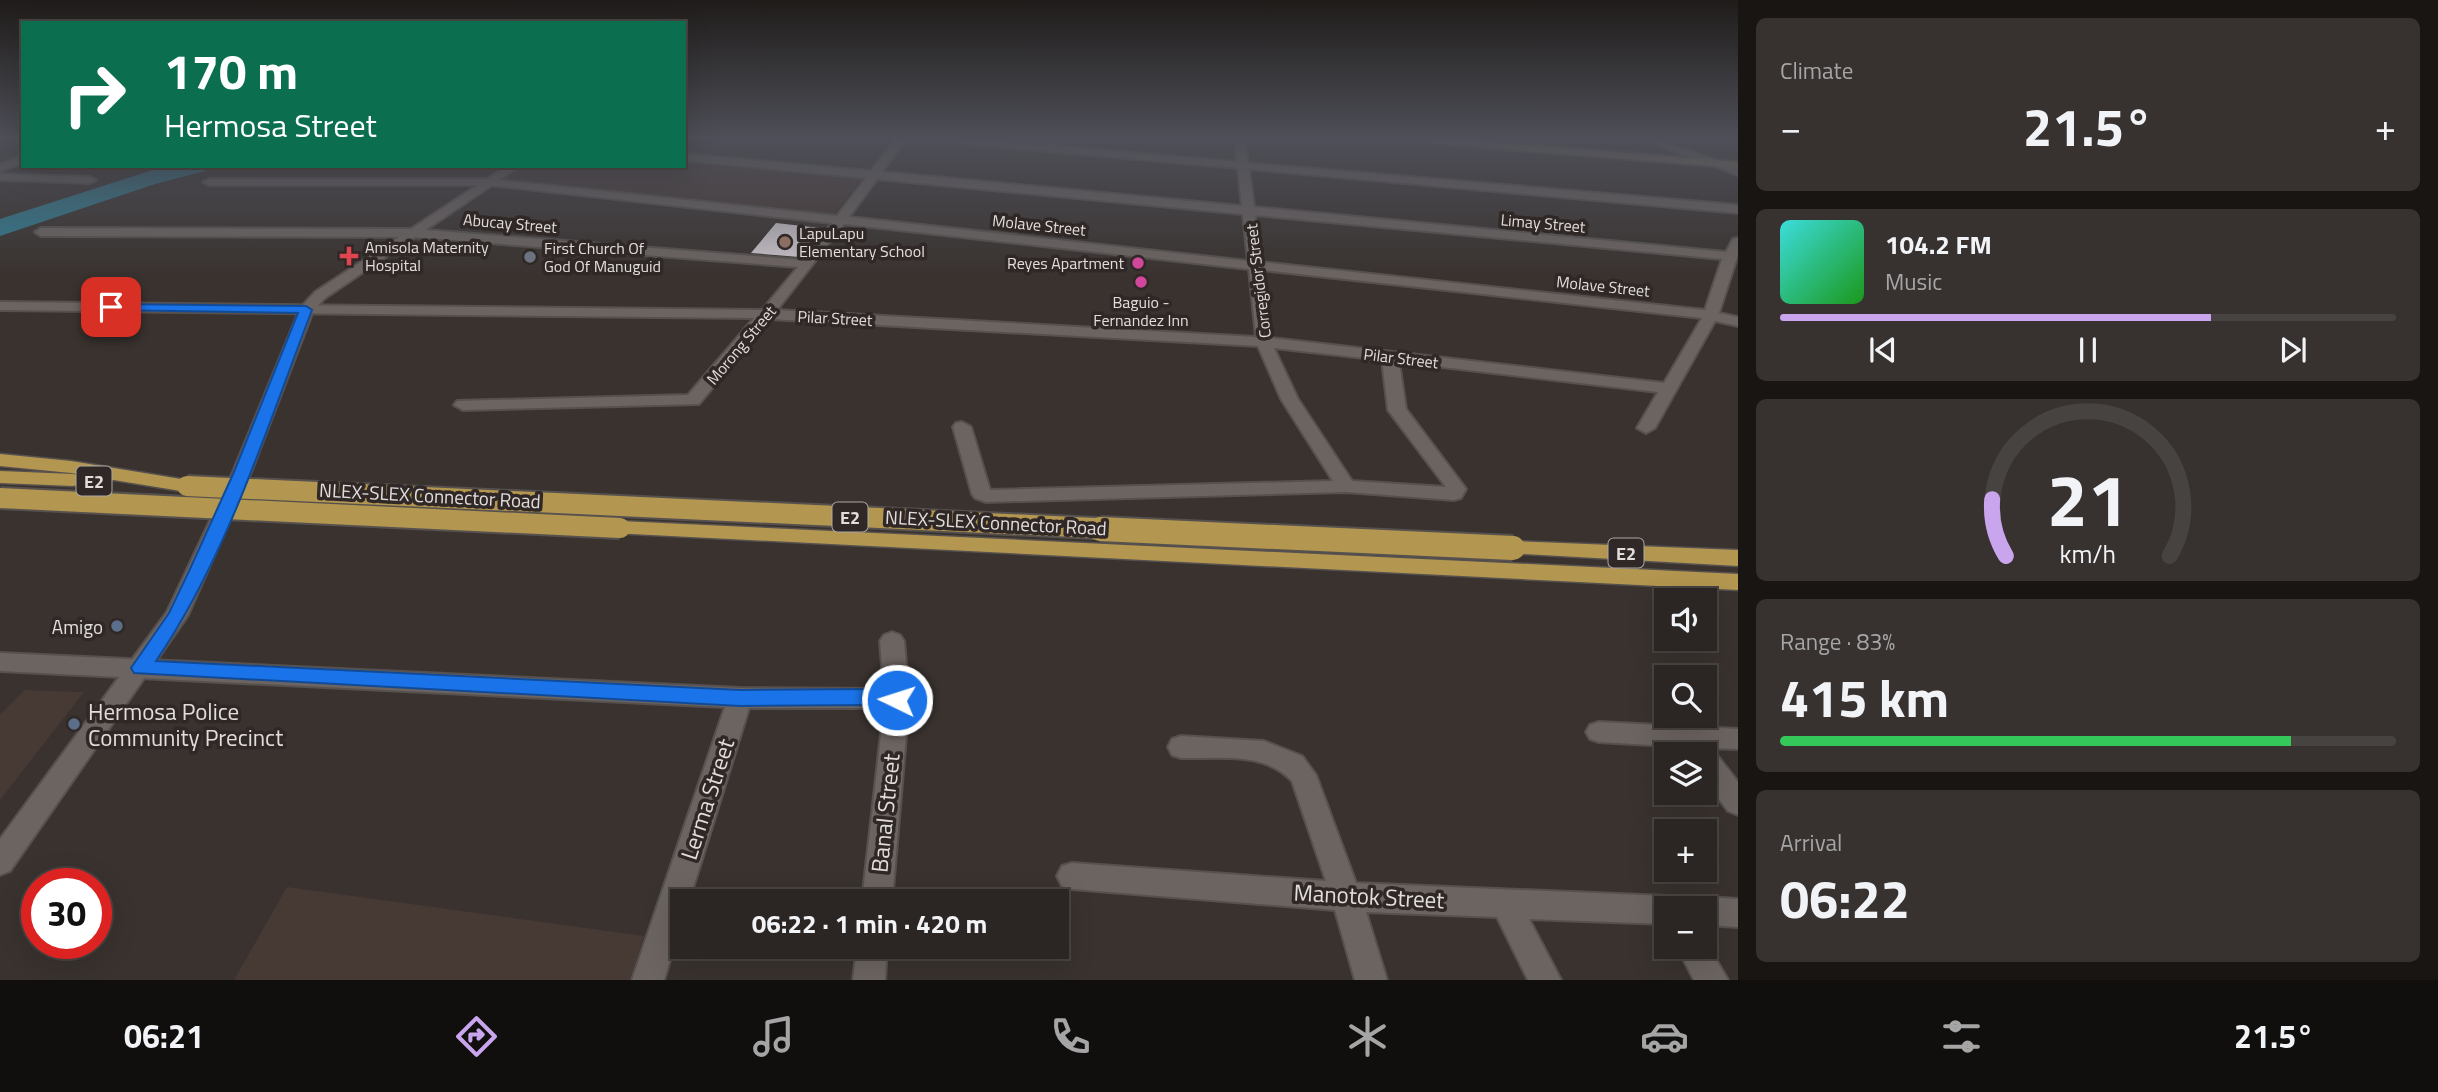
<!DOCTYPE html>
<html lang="en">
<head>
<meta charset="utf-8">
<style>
	body { margin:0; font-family:"Titillium Web",sans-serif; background:#373230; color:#f1f3f6; height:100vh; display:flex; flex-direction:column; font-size:26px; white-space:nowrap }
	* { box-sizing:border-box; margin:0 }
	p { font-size:23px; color:#a6a5a6 }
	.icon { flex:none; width:38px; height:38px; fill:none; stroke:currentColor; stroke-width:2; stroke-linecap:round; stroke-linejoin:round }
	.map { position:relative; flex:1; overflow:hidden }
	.side { display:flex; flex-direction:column; gap:18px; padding:18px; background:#181513; width:700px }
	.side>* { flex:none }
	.banner { position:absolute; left:21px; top:21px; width:665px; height:147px; border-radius:0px; box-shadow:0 7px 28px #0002,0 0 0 2px #474341; background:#0b6e4f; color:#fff; overflow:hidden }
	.tools { position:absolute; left:1654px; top:588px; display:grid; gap:14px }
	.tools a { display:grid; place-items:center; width:63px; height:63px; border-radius:0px; background:#2b2623; box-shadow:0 7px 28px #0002,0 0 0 2px #474341; font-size:35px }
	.speed { position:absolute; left:21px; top:868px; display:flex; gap:14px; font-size:35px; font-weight:700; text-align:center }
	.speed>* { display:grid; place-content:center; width:91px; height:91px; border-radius:50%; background:#2b2623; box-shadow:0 7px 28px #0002,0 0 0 2px #474341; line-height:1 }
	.speed .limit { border:10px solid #d22; background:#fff; color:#111 }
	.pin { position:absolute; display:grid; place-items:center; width:60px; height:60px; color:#fff; margin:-30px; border-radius:14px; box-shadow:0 4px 10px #0006 }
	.me { position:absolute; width:77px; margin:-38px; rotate:274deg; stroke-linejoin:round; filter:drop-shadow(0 0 5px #0008) }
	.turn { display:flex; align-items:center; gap:24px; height:147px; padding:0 28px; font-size:32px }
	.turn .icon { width:91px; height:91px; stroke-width:2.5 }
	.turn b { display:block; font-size:49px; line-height:60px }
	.big { font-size:52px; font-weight:700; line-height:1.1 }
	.side .card { flex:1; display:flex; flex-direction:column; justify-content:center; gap:10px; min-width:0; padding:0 24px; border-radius:10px; background:#373230 }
	.side .dial { align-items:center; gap:0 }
	.dial svg { height:182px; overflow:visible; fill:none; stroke:#474341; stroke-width:7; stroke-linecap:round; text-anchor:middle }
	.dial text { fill:#f1f3f6; stroke:none }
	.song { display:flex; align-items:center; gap:21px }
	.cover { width:84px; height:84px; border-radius:10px; background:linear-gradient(135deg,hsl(180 70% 55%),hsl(120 70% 35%)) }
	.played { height:7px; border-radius:4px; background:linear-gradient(90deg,#c9a5ee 70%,#474341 70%) }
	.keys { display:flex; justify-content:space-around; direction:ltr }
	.heat { display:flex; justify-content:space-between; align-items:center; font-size:38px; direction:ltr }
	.charge { height:10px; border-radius:5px; background:linear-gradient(90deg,#34c759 83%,#474341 0) }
	.trip { position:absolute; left:670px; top:889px; width:399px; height:70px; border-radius:0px; background:#2b2623; box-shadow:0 7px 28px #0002,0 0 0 2px #474341; font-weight:700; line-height:70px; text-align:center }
	.tabs { display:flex; height:112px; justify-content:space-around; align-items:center; background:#110f0e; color:#a6a5a6 }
	.tabs .icon { width:49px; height:49px }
	.tabs .active { color:#c9a5ee }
	.tabs b { font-size:32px; color:#f1f3f6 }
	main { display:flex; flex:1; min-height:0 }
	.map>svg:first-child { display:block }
	.built { fill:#473934 }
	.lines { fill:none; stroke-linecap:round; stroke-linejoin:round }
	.river { fill:#2f7d92; fill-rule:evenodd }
	.building { fill:#cdc7cd }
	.minor-casing { stroke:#56514f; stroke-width:4 }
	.tertiary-casing { stroke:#56514f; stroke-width:4 }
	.secondary-casing { stroke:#56514f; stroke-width:4 }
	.motorway-casing { stroke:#56514f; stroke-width:3 }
	.minor { fill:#6c6461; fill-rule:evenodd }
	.tertiary { fill:#6c6461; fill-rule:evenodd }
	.secondary { fill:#81735c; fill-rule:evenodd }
	.motorway { fill:#b3964f; fill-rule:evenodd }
	.motorway-bridge-far1-casing { stroke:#56514f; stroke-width:24; stroke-linecap:butt }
	.motorway-bridge-casing { stroke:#56514f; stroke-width:28; stroke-linecap:butt }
	.motorway-bridge-far1 { stroke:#b3964f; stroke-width:20 }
	.motorway-bridge { stroke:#b3964f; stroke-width:24 }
	.route { fill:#1a73e8; stroke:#114b97; stroke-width:2 }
	.education-dot { fill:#8d6e63; stroke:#2f2826; stroke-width:2.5 }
	.health-dot { fill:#e0444e; stroke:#2f2826; stroke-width:2.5 }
	.worship-dot { fill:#6b7280; stroke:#2f2826; stroke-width:2.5 }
	.hotel-dot { fill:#d1479c; stroke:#2f2826; stroke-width:2.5 }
	.service-dot { fill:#5c6f8a; stroke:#2f2826; stroke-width:2.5 }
	.labels { text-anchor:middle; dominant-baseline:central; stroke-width:7; stroke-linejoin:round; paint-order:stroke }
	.far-street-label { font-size:16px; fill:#e2dddb; stroke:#2f2826 }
	.far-poi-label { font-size:16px; fill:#e2dddb; stroke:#2f2826; text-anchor:start }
	.shield { fill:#2f2826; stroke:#aca7a5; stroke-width:2 }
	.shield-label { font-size:18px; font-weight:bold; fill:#e2dddb }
	.street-label { font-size:19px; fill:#e2dddb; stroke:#2f2826 }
	.poi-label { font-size:19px; fill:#e2dddb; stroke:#2f2826; text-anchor:end }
	.near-poi-label { font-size:23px; fill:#e2dddb; stroke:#2f2826; text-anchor:start }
	.near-street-label { font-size:23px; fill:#e2dddb; stroke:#2f2826 }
</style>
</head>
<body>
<main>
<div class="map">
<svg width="1738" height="980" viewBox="0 0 1738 980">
	<rect width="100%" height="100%" fill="#39322f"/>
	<!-- built -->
	<path class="built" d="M1664 139H1738V149L1693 147Z
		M684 159 863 177 832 217 500 180 524 166H684Z
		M25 690 84 692 0 800V715Z
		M287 887 644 936 630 980H234Z"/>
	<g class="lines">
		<!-- river -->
		<path class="river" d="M165 166H208L205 171 155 184 0 236V219Z"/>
	</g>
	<!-- building -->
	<path class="building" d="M776 223 820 228 799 257 751 253Z"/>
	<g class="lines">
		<defs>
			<path id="minor" d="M896 139H906L882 172 1242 206 1238 168 943 142 938 139H980L1237 162 1235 139H1245L1248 163 1738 205V213L1249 169 1254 207 1726 252 1733 239 1738 238V254L1719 313 1738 317V326L1715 321 1655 428 1646 433 1637 428 1658 392 1399 362 1406 409 1466 489 1461 498 1454 500 1346 492 986 502 975 498 972 494 953 427 956 423 962 422 971 427 990 490 1333 481 1281 399 1258 346 770 319 699 404 463 410 454 405 457 401 688 395 754 318 0 310V302L762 310 798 267 413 237 41 236 35 232 41 228 413 229 804 260 832 223 489 185H209L203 182 209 179H489L837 216 866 178 684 160V154L871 171ZM877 179 1243 214 1248 261 849 217ZM1255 215 1722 259 1705 310 1261 262ZM844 224 1249 269 1256 337 777 310ZM1262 270 1702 318 1664 383 1271 338ZM1274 348 1382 360 1388 410 1446 487 1352 481 1298 399Z
				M23 156V163L0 171V164Z
				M0 174 90 177 96 180 90 183 0 180Z
				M892 632 900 635 904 641 909 700 892 901H862L884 708H749L689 901H682V920L664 980H632L725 707 0 671V653L740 688 884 689 880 641 884 635Z
				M1599 722 1738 729V749L1706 748 1713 750 1738 782V815L1728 811 1704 779V754H1693L1695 750 1703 748 1599 742 1590 739 1586 732 1590 725Z
				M1181 736 1264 741 1302 756 1316 775 1356 883 1666 896 1677 900 1680 908H1666V924L1529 919 1561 980H1528L1497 917 1366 912 1387 980H1355L1335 910 1072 889 1062 886 1057 876 1062 866 1072 863 1326 881 1292 781C1264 751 1219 759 1181 758L1172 755 1168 747 1172 739Z
				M1704 897 1738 899V927L1704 925V908H1690L1693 901Z
				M1704 939 1728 980H1694L1677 947H1704Z
				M857 947H887L885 980H853Z"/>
			<path id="tertiary" d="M1640 139H1655L1738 168V175Z
				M507 166H520L325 298 313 311 251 472 188 615 10 871 0 875V839L167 612 233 472 301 307 315 292Z"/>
			<path id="secondary" d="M1410 139H1456L1738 162V168L1415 142Z"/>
			<path id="motorway" d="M0 454 71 461 187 480 194 481 197 486 194 491 187 492 71 473 0 466Z
				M0 471 73 474 80 476 83 480 80 484 73 486 0 483Z
				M620 521 1738 574V590L612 533 609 528 612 523Z
				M1513 541 1738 550V566L1505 553 1502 548 1505 543Z"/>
		</defs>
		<!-- minor casing -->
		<use href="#minor" class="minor-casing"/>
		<!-- tertiary casing -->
		<use href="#tertiary" class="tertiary-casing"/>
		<!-- secondary casing -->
		<use href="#secondary" class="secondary-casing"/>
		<!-- motorway casing -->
		<use href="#motorway" class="motorway-casing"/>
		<!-- minor -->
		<use href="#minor" class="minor"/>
		<!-- tertiary -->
		<use href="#tertiary" class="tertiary"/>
		<!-- secondary -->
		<use href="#secondary" class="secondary"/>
		<!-- motorway -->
		<use href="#motorway" class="motorway"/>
		<defs>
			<path id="motorway-bridge-far1" d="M187 486 1138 530
				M0 498 620 528"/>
			<path id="motorway-bridge" d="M1100 529 1513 548"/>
		</defs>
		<!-- motorway-bridge-far1 casing -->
		<use href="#motorway-bridge-far1" class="motorway-bridge-far1-casing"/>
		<!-- motorway-bridge casing -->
		<use href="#motorway-bridge" class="motorway-bridge-casing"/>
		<!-- motorway-bridge-far1 -->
		<use href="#motorway-bridge-far1" class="motorway-bridge-far1"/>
		<!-- motorway-bridge -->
		<use href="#motorway-bridge" class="motorway-bridge"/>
	</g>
	<!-- sky -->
	<linearGradient id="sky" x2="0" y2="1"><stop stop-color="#1f1c1a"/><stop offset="0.5" stop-color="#4e4f58"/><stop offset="1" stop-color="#4e4f58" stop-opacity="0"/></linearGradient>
	<rect width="1738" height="276" fill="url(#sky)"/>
	<!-- route -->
	<path class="route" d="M111 304 306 306 312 310C267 427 227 557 156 661L740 690 866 689 904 694 907 700 904 705 897 708 866 705 740 706 134 673 131 668 169 613 190 569 234 472 298 313 107 310 105 307Z"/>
	<!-- markers -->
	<circle class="education-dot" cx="785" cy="242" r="7"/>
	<path class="health-dot" d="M345.5 245.5h7v7h7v7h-7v7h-7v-7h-7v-7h7z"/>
	<circle class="worship-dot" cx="530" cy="257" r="7"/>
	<g class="hotel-dot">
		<circle cx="1138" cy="263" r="7"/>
		<circle cx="1141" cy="282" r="7"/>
	</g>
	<g class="service-dot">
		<circle cx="117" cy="626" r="7"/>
		<circle cx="74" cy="724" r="7"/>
	</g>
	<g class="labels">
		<!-- far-street labels -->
		<g class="far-street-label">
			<text transform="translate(510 223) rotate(5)">Abucay Street</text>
			<text transform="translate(1543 223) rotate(5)">Limay Street</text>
			<text transform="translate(1039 225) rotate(6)">Molave Street</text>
			<text transform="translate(1258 281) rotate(-97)">Corregidor Street</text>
			<text transform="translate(1603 286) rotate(6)">Molave Street</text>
			<text transform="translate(835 318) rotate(3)">Pilar Street</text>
			<text transform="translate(741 345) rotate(-50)">Morong Street</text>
			<text transform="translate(1401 358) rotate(7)">Pilar Street</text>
		</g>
		<!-- far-poi labels -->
		<g class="far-poi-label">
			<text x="799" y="233">LapuLapu<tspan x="799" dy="18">Elementary School</tspan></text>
			<text x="365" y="247">Amisola Maternity<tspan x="365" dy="18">Hospital</tspan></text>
			<text x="544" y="248">First Church Of<tspan x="544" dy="18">God Of Manuguid</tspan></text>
			<text x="1124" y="263" text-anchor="end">Reyes Apartment</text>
			<text x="1141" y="302" text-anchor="middle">Baguio -<tspan x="1141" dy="18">Fernandez Inn</tspan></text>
		</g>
		<!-- shield labels -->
		<g class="shield">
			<rect x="76.5" y="466.5" width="35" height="29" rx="5"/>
			<rect x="832.5" y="502.5" width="35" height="29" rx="5"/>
			<rect x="1608.5" y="538.5" width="35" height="29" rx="5"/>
		</g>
		<g class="shield-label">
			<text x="94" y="481">E2</text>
			<text x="850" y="517">E2</text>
			<text x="1626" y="553">E2</text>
		</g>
		<!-- street labels -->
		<g class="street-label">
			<text transform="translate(430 495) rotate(3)">NLEX-SLEX Connector Road</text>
			<text transform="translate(996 522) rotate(3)">NLEX-SLEX Connector Road</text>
		</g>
		<!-- poi labels -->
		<g class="poi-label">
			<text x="103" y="626">Amigo</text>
		</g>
		<!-- near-poi labels -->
		<g class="near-poi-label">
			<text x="88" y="711">Hermosa Police<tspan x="88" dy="26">Community Precinct</tspan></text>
		</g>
		<!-- near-street labels -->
		<g class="near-street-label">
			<text transform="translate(707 799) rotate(-72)">Lerma Street</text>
			<text transform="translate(885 813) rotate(-84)">Banal Street</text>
			<text transform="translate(1369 896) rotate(3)">Manotok Street</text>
		</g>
	</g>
</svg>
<div class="tools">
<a><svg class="icon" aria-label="sound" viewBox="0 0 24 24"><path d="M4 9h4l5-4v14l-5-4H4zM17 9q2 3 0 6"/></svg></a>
<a><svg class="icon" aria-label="search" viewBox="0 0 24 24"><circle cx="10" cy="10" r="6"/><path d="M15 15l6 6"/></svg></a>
<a><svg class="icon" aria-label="layers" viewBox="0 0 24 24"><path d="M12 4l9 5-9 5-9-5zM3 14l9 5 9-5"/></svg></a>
<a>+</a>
<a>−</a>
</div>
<div class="speed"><div class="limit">30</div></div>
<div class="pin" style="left:111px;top:307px;background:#d93025"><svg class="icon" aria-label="arrive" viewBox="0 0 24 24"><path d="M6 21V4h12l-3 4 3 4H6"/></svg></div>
<svg class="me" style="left:897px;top:700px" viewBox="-20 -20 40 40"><circle r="17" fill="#1a73e8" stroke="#fff" stroke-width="3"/><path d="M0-11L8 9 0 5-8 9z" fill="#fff"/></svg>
<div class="trip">06:22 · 1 min · 420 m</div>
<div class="banner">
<div class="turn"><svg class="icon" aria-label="right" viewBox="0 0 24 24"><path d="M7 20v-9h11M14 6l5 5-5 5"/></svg><div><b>170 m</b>Hermosa Street</div></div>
</div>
</div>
<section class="side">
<div class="card"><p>Climate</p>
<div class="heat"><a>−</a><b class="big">21.5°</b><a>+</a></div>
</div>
<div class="card">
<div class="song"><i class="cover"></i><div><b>104.2 FM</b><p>Music</p></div></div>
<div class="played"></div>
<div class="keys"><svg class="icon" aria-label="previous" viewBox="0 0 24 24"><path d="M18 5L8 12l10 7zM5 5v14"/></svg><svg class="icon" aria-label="pause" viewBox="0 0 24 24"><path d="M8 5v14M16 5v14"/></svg><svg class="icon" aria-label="next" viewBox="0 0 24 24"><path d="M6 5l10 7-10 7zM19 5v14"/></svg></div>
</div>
<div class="card dial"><svg viewBox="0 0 100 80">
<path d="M14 69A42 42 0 1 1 86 69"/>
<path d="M14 69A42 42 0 0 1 8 44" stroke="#c9a5ee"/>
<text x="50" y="56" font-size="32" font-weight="700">21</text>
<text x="50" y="72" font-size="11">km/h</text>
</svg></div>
<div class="card"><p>Range · 83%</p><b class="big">415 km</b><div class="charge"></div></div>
<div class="card"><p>Arrival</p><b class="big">06:22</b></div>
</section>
</main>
<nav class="tabs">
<b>06:21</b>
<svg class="icon active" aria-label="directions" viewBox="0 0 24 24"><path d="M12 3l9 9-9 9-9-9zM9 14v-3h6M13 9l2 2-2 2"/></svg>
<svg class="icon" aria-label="music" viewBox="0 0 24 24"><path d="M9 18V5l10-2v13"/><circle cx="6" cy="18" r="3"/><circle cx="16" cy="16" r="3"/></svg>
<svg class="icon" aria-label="phone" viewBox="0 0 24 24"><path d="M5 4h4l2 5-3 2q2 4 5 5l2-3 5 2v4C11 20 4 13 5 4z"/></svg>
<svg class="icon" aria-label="climate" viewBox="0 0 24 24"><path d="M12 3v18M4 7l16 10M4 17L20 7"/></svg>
<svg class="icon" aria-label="car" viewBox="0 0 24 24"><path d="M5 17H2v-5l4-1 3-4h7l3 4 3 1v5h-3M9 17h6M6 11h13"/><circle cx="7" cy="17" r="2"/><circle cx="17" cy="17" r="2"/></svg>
<svg class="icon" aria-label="filters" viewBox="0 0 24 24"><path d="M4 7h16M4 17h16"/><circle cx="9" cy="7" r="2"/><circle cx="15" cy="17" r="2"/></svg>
<b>21.5°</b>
</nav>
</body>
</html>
